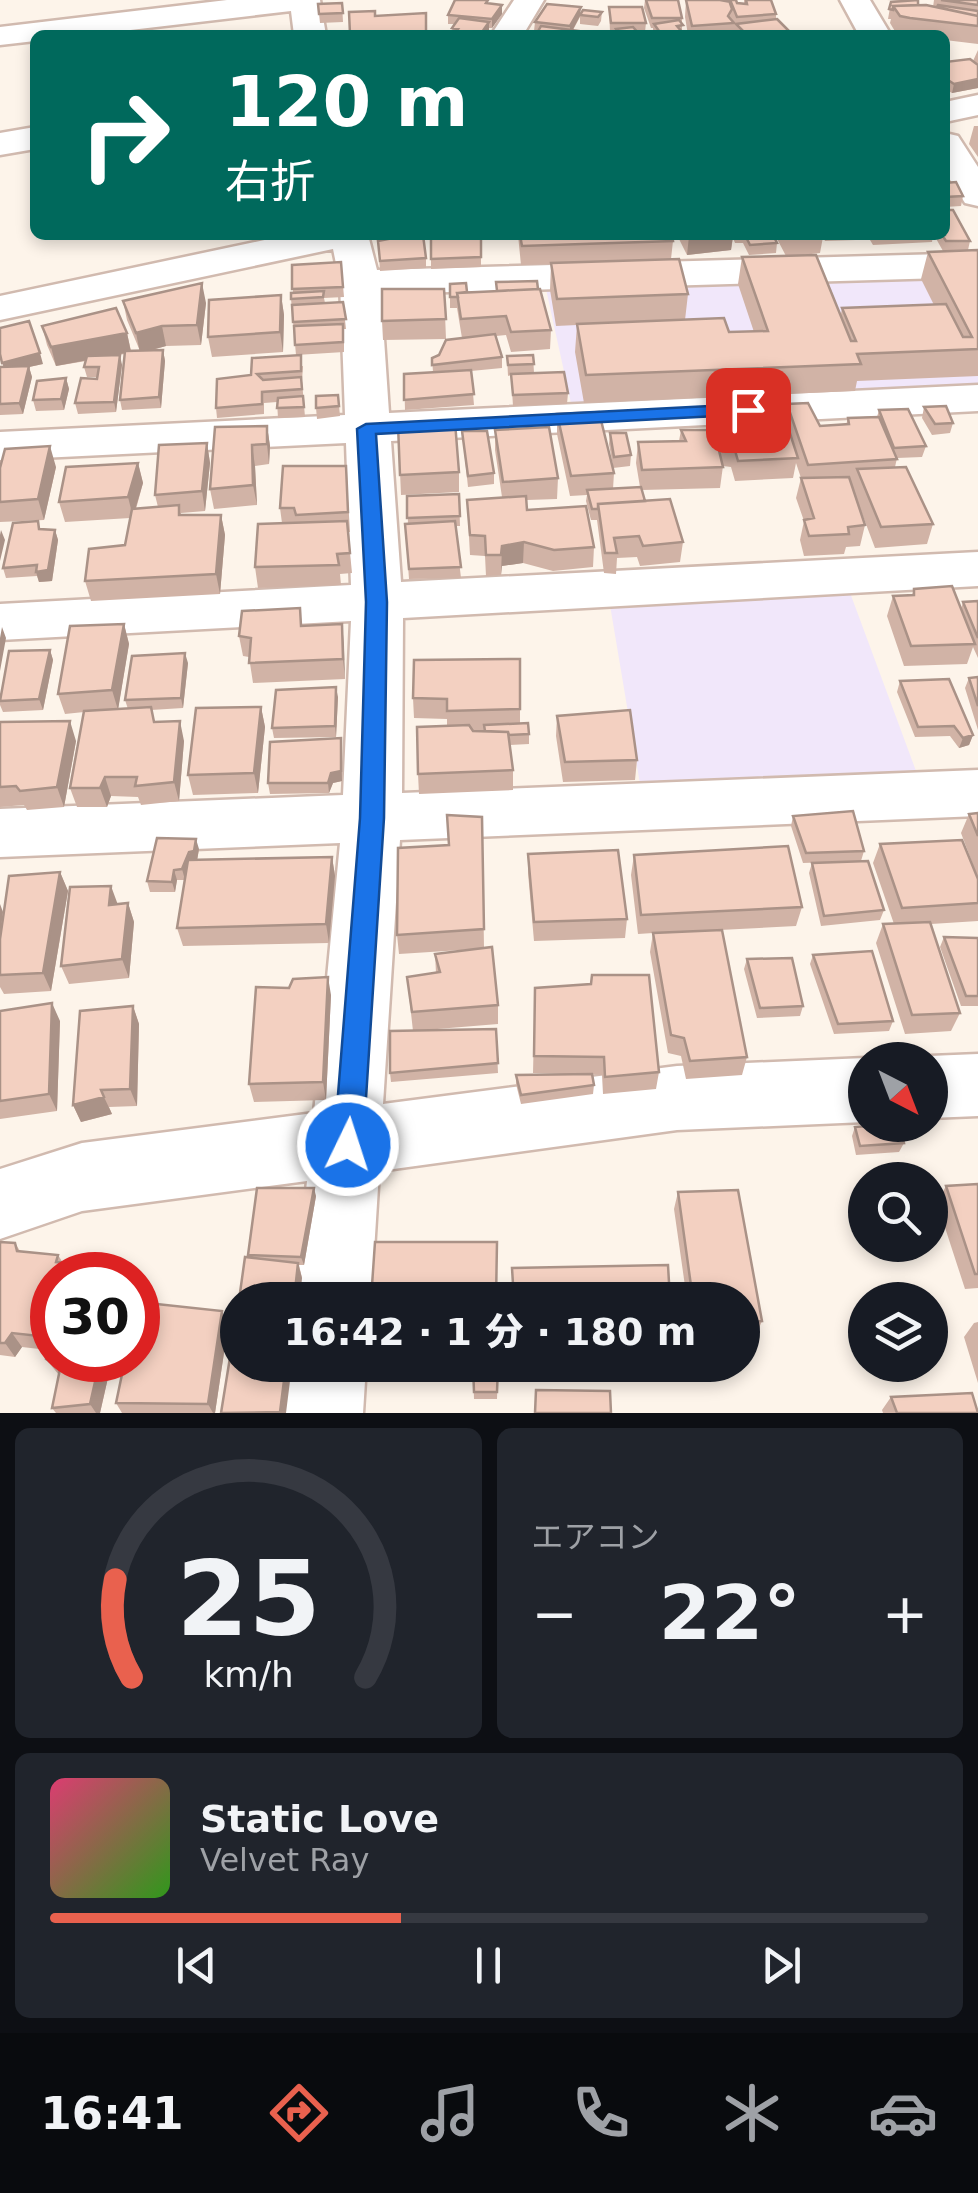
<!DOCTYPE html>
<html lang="ja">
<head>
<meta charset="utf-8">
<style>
	body { margin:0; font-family:"DejaVu Sans","Noto Sans JP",sans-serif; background:#20242c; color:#f1f3f6; height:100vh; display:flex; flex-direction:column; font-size:38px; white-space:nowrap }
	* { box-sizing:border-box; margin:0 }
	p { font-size:32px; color:#9ea1a6 }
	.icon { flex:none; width:55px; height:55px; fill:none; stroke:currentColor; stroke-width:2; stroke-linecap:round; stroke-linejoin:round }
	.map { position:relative; height:1413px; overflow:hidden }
	.details { display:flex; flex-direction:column; gap:15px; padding:15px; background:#0d0f14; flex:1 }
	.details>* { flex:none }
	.banner { position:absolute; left:30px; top:30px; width:920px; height:210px; border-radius:15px; box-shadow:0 5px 15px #0003; background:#00695c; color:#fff; overflow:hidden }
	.needle { width:65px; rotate:138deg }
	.buttons { position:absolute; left:848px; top:1042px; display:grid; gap:20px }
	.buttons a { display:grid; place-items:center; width:100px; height:100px; border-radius:50%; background:#171b24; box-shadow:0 5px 15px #0003; font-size:50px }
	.speed { position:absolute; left:30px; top:1252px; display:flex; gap:20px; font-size:50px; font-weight:700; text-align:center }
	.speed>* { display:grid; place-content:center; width:130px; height:130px; border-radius:50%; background:#171b24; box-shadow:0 5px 15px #0003; line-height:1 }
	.speed .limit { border:15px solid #d22; background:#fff; color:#111 }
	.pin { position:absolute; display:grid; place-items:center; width:85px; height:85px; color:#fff; margin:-42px; border-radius:20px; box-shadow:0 5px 15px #0006 }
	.me { position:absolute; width:110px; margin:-55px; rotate:4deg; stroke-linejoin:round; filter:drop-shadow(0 0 8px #0008) }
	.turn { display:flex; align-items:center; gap:35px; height:210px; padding:0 30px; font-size:45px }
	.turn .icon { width:130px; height:130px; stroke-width:2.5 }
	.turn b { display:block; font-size:70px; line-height:85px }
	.big { font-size:75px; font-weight:800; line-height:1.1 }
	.details .card { flex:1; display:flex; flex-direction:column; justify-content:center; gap:15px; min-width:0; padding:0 35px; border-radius:15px; background:#20242c }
	.details .dial { align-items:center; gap:0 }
	.dial svg { height:260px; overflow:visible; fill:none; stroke:#363941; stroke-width:7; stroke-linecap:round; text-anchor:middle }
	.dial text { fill:#f1f3f6; stroke:none }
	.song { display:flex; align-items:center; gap:30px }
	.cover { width:120px; height:120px; border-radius:15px; background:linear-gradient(135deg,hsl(340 70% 55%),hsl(110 70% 35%)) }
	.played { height:10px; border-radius:5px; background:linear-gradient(90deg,#e9614e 40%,#363941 40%) }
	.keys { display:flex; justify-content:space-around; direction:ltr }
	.heat { display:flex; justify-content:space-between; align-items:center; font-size:55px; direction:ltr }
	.details .tiles { flex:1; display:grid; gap:15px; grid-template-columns:1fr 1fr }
	.card:last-child { grid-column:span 2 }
	.trip { position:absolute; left:220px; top:1282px; width:540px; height:100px; border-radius:50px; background:#171b24; box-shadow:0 5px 15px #0003; font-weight:800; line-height:100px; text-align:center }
	.menu { display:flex; height:160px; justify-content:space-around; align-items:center; background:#090b0e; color:#9ea1a6 }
	.menu .icon { width:70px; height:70px }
	.menu .selected { color:#e9614e }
	.menu b { font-size:45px; color:#f1f3f6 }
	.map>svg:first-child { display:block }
	.education { fill:#f1e7fa }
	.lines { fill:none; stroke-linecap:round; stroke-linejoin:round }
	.minor-casing { stroke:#d1baaf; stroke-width:5 }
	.minor { fill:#fff; fill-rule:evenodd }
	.wall { fill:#d1b3a6 }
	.shaded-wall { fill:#aa9287 }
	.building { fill:#f3d0c1; stroke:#aa9287; stroke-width:2.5 }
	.route { fill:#1a73e8; stroke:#114b97; stroke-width:2.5 }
</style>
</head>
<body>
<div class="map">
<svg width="978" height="1413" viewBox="0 0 978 1413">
	<rect width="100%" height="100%" fill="#fdf4ea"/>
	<!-- education -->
	<path class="education" d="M978 273V389L572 408 546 289Z
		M849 590 919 779 641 790 610 605Z"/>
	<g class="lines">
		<defs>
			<path id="minor" d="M227 0H320L326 35H294L291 11 88 35H35V41L0 45V27Z
				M514 0H544L523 35H491Z
				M840 0H870L891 35H859Z
				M978 95V115L945 122V102Z
				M35 127V149L0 155V133Z
				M945 133 958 136 978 167V206L965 203 945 172Z
				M288 235H368L377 270 978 253V277L381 294 389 413 978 385V411L391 441 401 582 978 552V586L403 618 402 793 978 770V816L400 840 383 1104 677 1066 865 1058 869 1060H865V1122L677 1130 379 1171 371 1300H295L307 1181 82 1211 0 1239V1169L82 1143 314 1113 340 843 0 857V809L343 795 351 621 0 640V604L351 585 346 443 0 460V432L345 415 340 283 333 249 0 320V296Z
				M978 1054V1116L930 1118V1060H918L930 1056Z
				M288 1365H366L363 1413H283Z"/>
		</defs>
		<!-- minor casing -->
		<use href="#minor" class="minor-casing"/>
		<!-- minor -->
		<use href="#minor" class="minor"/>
	</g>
	<!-- wall -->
	<path class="wall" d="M645 0 682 18V35H646L653 32V28H651L644 8Z
		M686 0 744 3V0H771L776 14V19L793 35H688L685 17Z
		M887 0H919L918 5 933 7 934 0H978V44L945 40V35H904L896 33 890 23 891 19H888L891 2 903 1Z
		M342 3 343 22 320 23 318 4Z
		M489 3 502 5V14L492 28H489L487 35H453L452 28 455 24H448V15Z
		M609 7 646 23 645 32H637L640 35H616V32H610Z
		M349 12 375 16 426 13 427 35H350Z
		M602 12 601 21 598 26 580 24V17L573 30 534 31 535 22Z
		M978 50V88L952 93 945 89V62L973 61Z
		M974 126H978V157L969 144Z
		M945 183 963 196 961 206 945 207Z
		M518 235H672L673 241 671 259 688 294 685 320 729 332H754L738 284 742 257 786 256 775 235H857L856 240 825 241 823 237 820 253 803 255 841 314 842 308 934 305 921 279 928 252 943 251 934 235H945L970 241 968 250H978V376L857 381 855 391 584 403 575 352 577 325 556 326 550 290 551 264 521 265Z
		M677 235H773L777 243 776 253 749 255 743 243H735L733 238 731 250 687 255Z
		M867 235H933L932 242 873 245Z
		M481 237V267L431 269V238Z
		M378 241 426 258V268L380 271Z
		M341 262 344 297 324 298 325 303 343 302 346 329H344V352L296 355 291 299 293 292 292 265Z
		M496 282 538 289 551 330 550 349 511 352 506 335 496 336 502 357V368L471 371 474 405 405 410 404 374 433 372 432 358 439 355 462 338 457 308H450V284L467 292 496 291Z
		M444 289 446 339 383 340 382 321Z
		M281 295 284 315 283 352 212 357 208 337Z
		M123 301 206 303 201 345 166 346 149 351 163 350 165 361 161 408 122 410 120 400 125 354 117 355 122 365 116 412 78 414 75 403 98 377H87L84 367 86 361 56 366 47 345 42 326 127 333 131 351H140L127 320Z
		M533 355 534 373 568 393 567 404 513 406 511 375 508 376 507 356Z
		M43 364 29 367 32 377 23 414 0 415V367Z
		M303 366 302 381 305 417 278 418 277 402 264 403V414L217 418 216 408 251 375Z
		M66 378 69 389 64 410 36 411 33 400Z
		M338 395 340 416 317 419 316 408Z
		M787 404 820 426 846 425 848 418 877 417 879 410 926 446 922 457 897 458 895 467 933 524 927 544 875 548 855 495 865 525 860 546 846 547 844 554 804 556 800 540 804 521 796 498 801 478 796 463 793 478 735 481 731 467 723 466 720 488 642 490 645 501 683 542 680 562 640 566 637 557 617 558 616 574 604 573 597 520H591L586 501 587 495 570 496 557 434V414L613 466 609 444 610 433 631 455 630 466 613 468 614 473 613 489 640 487 636 463 638 442 679 441 681 430 718 446 721 427 747 424 748 419 784 418Z
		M924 407 953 423 950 433 932 435 922 418Z
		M398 425 459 472V492L401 495Z
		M267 426 270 446 269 464 255 466 257 505 214 509 210 489Z
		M495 430 558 478 557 499 527 500V510L594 547 593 567 553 571 523 563 502 566 501 575 486 576 485 556 470 555 467 500 502 497 495 450Z
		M462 431 494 473V484L468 487Z
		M207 443 210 463 205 511 181 513V515H221L225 535 220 594 91 601 85 581 125 545 130 518 65 522 59 502 138 463 143 483 136 509 158 507 155 495Z
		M346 466 350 532H348L352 573 340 574 341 585 258 588 255 567 282 523 280 508Z
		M56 467 44 520 0 522V468Z
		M459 494 460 526H455L461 578 409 579 405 524H408L407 496Z
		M40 529 55 530 58 540 52 581 39 582 37 576 6 578 3 568Z
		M914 589 961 609 963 602 978 601V658L973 647 967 664 904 666 887 616 893 596 912 595Z
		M300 608 302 626 342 624 345 679 253 683 249 657 243 656 239 636Z
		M124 624 129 644 118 709H128L125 700 188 663 183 708 151 710 155 722 184 741 179 801 141 805 138 797 111 796 107 807H77L70 788 84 712 65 714 58 694Z
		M50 650 53 660 43 710 3 712 0 705V694Z
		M520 659V723L529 734V744L510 745 513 770V790L419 794 418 774 447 726V719L414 718 413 698Z
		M978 677V730L965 688 969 678Z
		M900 681 973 735 969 745 959 748 950 736 915 737 897 692Z
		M338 697 336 737 274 738 272 728Z
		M261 707 265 727 258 793 193 795 188 775Z
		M557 716 637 760 635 780 563 782 556 736Z
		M0 722 76 741 64 807 27 810 24 805 0 807Z
		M341 738 342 781 333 783 329 793 270 794 268 783Z
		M978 813V878L961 833 969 814Z
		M793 816 864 851 861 861 803 863 791 826Z
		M482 817 484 948 498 1005V1024L413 1031 407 977 436 973 435 954 477 949 399 954 397 935 448 845Z
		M880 844 978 879V921L931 924 960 1013 951 1031 905 1034 876 943 883 924H894L873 863Z
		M199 849 197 860 332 857 335 876 329 943 183 946 177 928 185 880H177L175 892H150L147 881Z
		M528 854 627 919 625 938 534 941 528 873Z
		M634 855 802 907 796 926 680 932 747 1057 742 1075 686 1079 681 1056 668 1053 650 952 653 933 638 934 631 875Z
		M812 863 884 910 880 920 821 926 809 873Z
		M60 872 68 891 51 991 4 994 0 987V939Z
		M128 903 134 922 129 978 69 984 61 966 117 904Z
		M944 937 978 938V1006H961L940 947Z
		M813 955 893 1021 889 1031 834 1034 810 964Z
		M747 959 803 1006 800 1016 757 1018 744 969Z
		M535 988 659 1072 656 1089 603 1094 602 1075 592 1074 594 1085 593 1094 521 1104 516 1084V1075L568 1074 533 1073Z
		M331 995 326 1100 254 1102 249 1084Z
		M133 1006 139 1024 137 1106 109 1107 112 1114 81 1122 73 1105Z
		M0 1011 60 1021 57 1111 0 1119Z
		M496 1029 498 1073 391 1082 390 1073Z
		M855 1127 904 1143 899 1152 856 1155 852 1136Z
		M978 1184V1288L965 1289 937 1203 946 1186Z
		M678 1192 762 1321 756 1335 742 1336V1300H687L674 1209Z
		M316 1196 304 1265H299L302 1278 249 1257 248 1255Z
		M0 1242 15 1243 20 1251 58 1255 63 1263 121 1267 125 1275H52V1360H112L100 1413H56L52 1408 59 1375 46 1359 48 1350 22 1347 15 1357 0 1355Z
		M978 1322V1383L964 1337 974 1323Z
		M228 1326 215 1413H122L116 1403Z
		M473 1365H498L497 1399H474Z
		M516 1365H673L669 1378 516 1381Z
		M891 1397 978 1413H883L882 1410Z"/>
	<!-- shaded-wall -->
	<path class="shaded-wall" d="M502 5V14L492 28V19Z
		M581 7 580 16 570 35V26Z
		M489 22V31L487 35H480Z
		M978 79V88L952 93 954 84Z
		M696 235H733L731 250 687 255 689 236Z
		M202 283 206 303 201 345 197 325Z
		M281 295 284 315 283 352 280 332Z
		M162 326 166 346 140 353 136 333Z
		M127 333 131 352 56 366 51 347Z
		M163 350 165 361 161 408 159 397Z
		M40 353 43 364 29 367 32 377 23 414 2 363Z
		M120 355 122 365 116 412 114 402Z
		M66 378 69 389 64 410 61 399Z
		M267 426 270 446 269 464 267 444Z
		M207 443 210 463 205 511 202 491Z
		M252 445 255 466 257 505 253 485Z
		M50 446 56 467 44 520 38 499Z
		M138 463 143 483 133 517 128 497Z
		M221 515 225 535 220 594 216 574Z
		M1 530 5 540 0 561V535Z
		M55 530 58 540 52 581 39 582 36 572Z
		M524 542 523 563 502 566 501 575 502 546Z
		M124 624 129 644 118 710 112 690Z
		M342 624 344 645 345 679 343 659Z
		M2 627 6 638 0 671V638Z
		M50 650 53 660 43 710 39 699Z
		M185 653 188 663 183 708 181 698Z
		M336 687 338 697 336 737 335 726Z
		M261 707 265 727 258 793 254 773Z
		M70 721 76 741 64 807 57 787Z
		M180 721 184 741 179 801 174 782Z
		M973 735 969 745 959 748 963 738Z
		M341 738 342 781 333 783 329 793 328 783Z
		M105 777 111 796 107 807 100 788Z
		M196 839 199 849 197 861 185 880 182 869Z
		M332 857 335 876 329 943 326 924Z
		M174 870 177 880 175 892 172 882Z
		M60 872 68 891 51 991 43 973Z
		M111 886 118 905H109Z
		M128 903 134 922 129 978 122 959Z
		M0 904 3 912 0 936Z
		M328 977 331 995 326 1100 323 1082Z
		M52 1003 60 1021 57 1111 49 1094Z
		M133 1006 139 1024 137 1106 130 1089Z
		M104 1097 112 1114 81 1122 73 1105Z
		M314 1188 316 1196 304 1265 301 1257Z
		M298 1263 302 1278 300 1300H294Z
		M222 1311 228 1326 215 1413H213L208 1404Z
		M12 1333 22 1347 15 1357 5 1343Z
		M100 1360H112L100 1413H96L90 1404Z
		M286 1365H292L286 1413H280Z"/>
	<!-- building -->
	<path class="building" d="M455 0H488L486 3 502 5 492 19 448 15Z
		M646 0H678L682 18H652Z
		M686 0H729L732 9 728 16 734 23 692 26Z
		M720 0H736L737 3 747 4 746 0H771L776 14 737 17 731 2Z
		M918 0V5L893 6V10L889 9 891 2Z
		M941 0H978V5Z
		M342 3 343 13 319 14 318 4Z
		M547 4 581 7 570 26 535 22Z
		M926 5 978 16V26L910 18 900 16 893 6Z
		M938 5 978 11V16L937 7Z
		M609 7H642L646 23H611Z
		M583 10 602 12 598 17 580 15Z
		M375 11V16L426 13V32L350 34 349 12Z
		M459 18 489 22 480 35H453L458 29 452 28Z
		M777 19 793 35H747L736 24Z
		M679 20 683 25 677 26 682 32 677 33 679 35H647L646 34 659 31 654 24Z
		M541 26 586 32 584 35H536Z
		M633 27 640 35H620L616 29Z
		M970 59 978 65V79L954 84 945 78V62Z
		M956 182 963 196 945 197V183Z
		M945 210H953L970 241H946L942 235H945Z
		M387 235H423L426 258 380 261 378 241 388 239Z
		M520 235H672L673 241 522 246Z
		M745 235H773L777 243 750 245Z
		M481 237V257L431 259V238Z
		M978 250V349L857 354 861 364 586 375 577 324 724 318 729 332 768 331 742 257 816 255 851 341H856L842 308 946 304 963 337H972L928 252Z
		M679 259 688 294 557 299 551 263Z
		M341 262 343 287 292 289V265Z
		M537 281 538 289 497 291 496 282Z
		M202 283 197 325 162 326 136 333 123 301Z
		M466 283 467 292 457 293 458 297H450V284Z
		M382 289H444L446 319 382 321Z
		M540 289 551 330 511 332 506 316 461 319 457 293Z
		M324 291 323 297 291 299V293Z
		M281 295 280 332 208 337 209 300Z
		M343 302 346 319 293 322 292 305Z
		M116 308 127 333 51 347 42 326Z
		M29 321 40 353 2 363 0 354V328Z
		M343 324V342L295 345 294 326Z
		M495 334 502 357 432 365V358L439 355 446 340Z
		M163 350 159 397 120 400 125 351Z
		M120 355 114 402 75 403 81 378 97 379 99 367H84L87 356Z
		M301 355V371L257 374 263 380 301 377 302 389 262 392V404L216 408 217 379 251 375 252 358Z
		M533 355 534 364 508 365 507 356Z
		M29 366 20 403 0 404V367Z
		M471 370 474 394 404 400V374Z
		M564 372 568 393 513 395 511 374Z
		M66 378 61 399 33 400 37 381Z
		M338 395 339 406 316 408V396Z
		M303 396 304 407 277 408 278 398Z
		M808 403 820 426 849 424 848 418 879 417 897 459 808 465 787 404Z
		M946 406 953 423 935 424 924 407Z
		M908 409 926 446 894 448 879 410Z
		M599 412 614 473 571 476 557 414Z
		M785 418 798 458 738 461 734 447 725 446 721 427 748 424V419Z
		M455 422 459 472 400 475 398 425Z
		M267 426V444L252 445 253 485 210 489 215 427Z
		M549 427 558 478 503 482 495 430Z
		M681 430H714L723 467 642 470 638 442 686 441Z
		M462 431H487L494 473 468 476Z
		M610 433H626L631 455 614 457Z
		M207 443 202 491 155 495 159 445Z
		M50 446 38 499 0 502V468L5 449Z
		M138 463 128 497 59 502 66 467Z
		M283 466H346L348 512 296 515 294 508H280Z
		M906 467 933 524 881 527 857 469Z
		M849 477 865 525 848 527 849 534 809 536 804 520 814 518 801 478Z
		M641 487 645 501 598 504V509H592L587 490Z
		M459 494 460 516 407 518V496Z
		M526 496 527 510 586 506 594 547 554 550 524 542 502 546 501 555H486L485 536 470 535 467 500Z
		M670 499 683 542 643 546 639 536 614 538 617 553H605L598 504Z
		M179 505V515H221L216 574 85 581 89 549 125 545 132 509Z
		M38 521 39 529 55 530 48 570 36 572 37 565 3 568 13 523Z
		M347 521 350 553 337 554 339 565 255 567 258 524Z
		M455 521 461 567 409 569 405 524Z
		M952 586 975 644 911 646 893 596 914 595V589Z
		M978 601V638L963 602Z
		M300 608 301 626 342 624 343 659 249 663 251 638 239 636 242 611Z
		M124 624 112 690 58 694 70 626Z
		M50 650 39 699 0 701 9 651Z
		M185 653 181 698 125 700 132 656Z
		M520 659V709L447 711V699L413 698 414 660Z
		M978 677V706L969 678Z
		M949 679 973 735 963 738 954 726 918 727 900 681Z
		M336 687 335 726 272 728 276 690Z
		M151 707 154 722 180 721 174 782 135 786 137 777H105L100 788H70L84 711Z
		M261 707 254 773 188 775 196 708Z
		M630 710 637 760 565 762 557 716Z
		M70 721 57 787 20 791 16 786 0 787V722Z
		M528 723 529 734 509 735 508 732 485 731 484 725Z
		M469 725 473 731 508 732 513 770 418 774 417 727Z
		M341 738V771L331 773 328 783H268L270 742Z
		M853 811 864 851 806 853 793 816Z
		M978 813V836L969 814Z
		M447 815 482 817 484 929 397 935 398 848 449 845Z
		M157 838 196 839 194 851 189 852 182 869 174 870 172 882 147 881Z
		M962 840 978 879V903L902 908 880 844Z
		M788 846 802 907 641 915 634 855Z
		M618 850 627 919 534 922 528 854Z
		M332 857 326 924 177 928 188 860Z
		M868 861 884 910 824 916 812 863Z
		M60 872 43 973 0 975V939L9 876Z
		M111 886 109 905 128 903 122 959 61 966 70 887Z
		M930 922 960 1013 912 1015 883 924Z
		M722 930 747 1057 690 1061 684 1038 671 1035 653 933Z
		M944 937 978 938V996H966Z
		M492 947 498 1005 412 1012 407 977 440 972 435 954Z
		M872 951 893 1021 838 1024 813 955Z
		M792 958 803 1006 760 1008 747 959Z
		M592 975H649L659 1072 605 1077 604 1057 534 1056 535 988 591 984Z
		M328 977 323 1082 249 1084 256 987 289 988 293 979Z
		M52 1003 49 1094 0 1101V1011Z
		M133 1006 130 1089 101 1090 104 1097 73 1105 80 1011Z
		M496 1029 498 1063 390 1073V1031Z
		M592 1074 594 1085 521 1095 516 1075Z
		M879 1125H900L904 1143 860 1146 855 1127Z
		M978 1184V1274H975L946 1186Z
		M257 1188H314L301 1257 248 1255Z
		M738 1190 762 1321 742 1322V1300H693L678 1192Z
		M0 1242 15 1243 17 1251 58 1255 56 1262 121 1267 119 1275H52V1360H100L90 1404 52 1408 60 1369 46 1359 49 1337 12 1333 5 1343H0Z
		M375 1242H497L496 1300H371Z
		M245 1257 298 1263 294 1300H239Z
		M668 1265 670 1300H514L512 1268Z
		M138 1302 222 1311 208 1404 116 1403 125 1360H138Z
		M238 1308V1365H286L280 1412 221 1413Z
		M473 1365H498L497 1392H474Z
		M517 1365H625L517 1367Z
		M536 1390 610 1391 611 1413H535Z
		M972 1393 978 1413H897L891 1397Z"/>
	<!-- route -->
	<path class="route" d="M748 404 758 410 755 414 376 434 387 602 384 818 363 1145 359 1155 348 1159 338 1155 334 1145 360 818 366 602 357 429 366 424Z"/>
</svg>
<div class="buttons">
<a><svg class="needle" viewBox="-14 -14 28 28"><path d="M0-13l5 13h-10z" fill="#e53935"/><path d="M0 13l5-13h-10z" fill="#9ea1a6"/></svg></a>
<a><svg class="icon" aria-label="search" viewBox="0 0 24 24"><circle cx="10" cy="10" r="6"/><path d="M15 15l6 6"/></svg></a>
<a><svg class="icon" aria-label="layers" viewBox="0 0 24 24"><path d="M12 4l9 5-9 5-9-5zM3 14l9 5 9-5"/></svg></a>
</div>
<div class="speed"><div class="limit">30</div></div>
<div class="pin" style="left:748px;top:410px;background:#d93025"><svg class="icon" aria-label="arrive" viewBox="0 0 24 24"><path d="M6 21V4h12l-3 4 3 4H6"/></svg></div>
<svg class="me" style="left:348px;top:1145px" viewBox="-20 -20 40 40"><circle r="17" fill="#1a73e8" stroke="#fff" stroke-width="3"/><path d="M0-11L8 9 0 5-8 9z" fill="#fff"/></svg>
<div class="trip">16:42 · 1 分 · 180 m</div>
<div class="banner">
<div class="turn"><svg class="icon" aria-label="right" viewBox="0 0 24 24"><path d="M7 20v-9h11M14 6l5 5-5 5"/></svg><div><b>120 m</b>右折</div></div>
</div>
</div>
<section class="details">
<div class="tiles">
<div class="card dial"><svg viewBox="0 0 100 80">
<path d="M14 69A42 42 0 1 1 86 69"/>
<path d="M14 69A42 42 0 0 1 9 39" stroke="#e9614e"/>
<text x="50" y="56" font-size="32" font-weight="700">25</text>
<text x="50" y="72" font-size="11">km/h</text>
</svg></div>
<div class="card"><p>エアコン</p>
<div class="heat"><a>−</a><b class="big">22°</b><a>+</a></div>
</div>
<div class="card">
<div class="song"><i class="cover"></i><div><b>Static Love</b><p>Velvet Ray</p></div></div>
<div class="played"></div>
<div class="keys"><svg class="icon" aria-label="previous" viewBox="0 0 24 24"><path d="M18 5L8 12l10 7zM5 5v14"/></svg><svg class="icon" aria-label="pause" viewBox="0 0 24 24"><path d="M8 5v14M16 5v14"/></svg><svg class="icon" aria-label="next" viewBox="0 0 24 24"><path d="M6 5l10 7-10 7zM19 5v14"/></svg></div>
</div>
</div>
</section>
<nav class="menu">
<b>16:41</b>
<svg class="icon selected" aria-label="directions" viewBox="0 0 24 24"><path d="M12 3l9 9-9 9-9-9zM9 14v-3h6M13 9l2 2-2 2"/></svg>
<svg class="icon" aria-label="music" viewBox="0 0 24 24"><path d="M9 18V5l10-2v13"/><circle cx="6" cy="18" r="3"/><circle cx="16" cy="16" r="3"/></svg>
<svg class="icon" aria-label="phone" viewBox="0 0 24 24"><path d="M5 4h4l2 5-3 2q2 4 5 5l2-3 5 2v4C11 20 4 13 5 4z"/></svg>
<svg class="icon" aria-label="climate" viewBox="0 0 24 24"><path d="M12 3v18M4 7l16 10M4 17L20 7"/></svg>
<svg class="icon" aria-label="car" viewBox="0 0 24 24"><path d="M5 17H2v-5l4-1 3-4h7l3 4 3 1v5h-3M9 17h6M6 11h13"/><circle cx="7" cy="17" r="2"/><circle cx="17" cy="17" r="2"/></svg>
</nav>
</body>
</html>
